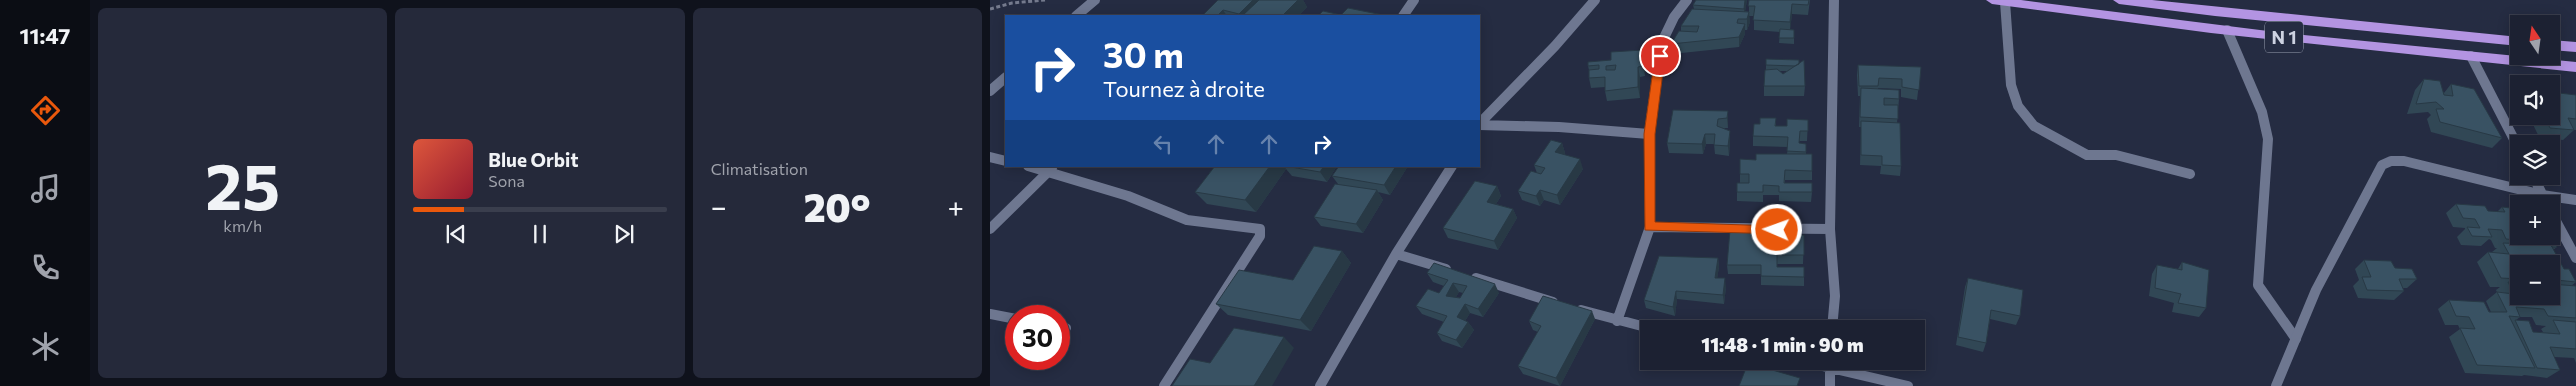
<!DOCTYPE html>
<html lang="fr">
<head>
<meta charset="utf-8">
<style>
	body { margin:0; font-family:Commissioner,sans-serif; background:#25293a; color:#f1f3f6; height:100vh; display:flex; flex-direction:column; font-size:19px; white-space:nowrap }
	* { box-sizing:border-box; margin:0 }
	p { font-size:16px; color:#a0a3ac }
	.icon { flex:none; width:28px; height:28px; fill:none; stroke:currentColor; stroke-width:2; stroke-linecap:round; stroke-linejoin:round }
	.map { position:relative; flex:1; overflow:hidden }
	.panel { display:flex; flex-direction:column; gap:8px; padding:8px; background:#0f121c; width:900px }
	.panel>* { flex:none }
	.banner { position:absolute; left:15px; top:15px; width:475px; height:152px; border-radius:0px; box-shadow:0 2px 12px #0003,0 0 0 1px #3a3e4d; background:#1a4fa0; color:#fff; overflow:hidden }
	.needle { width:32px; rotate:347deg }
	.buttons { position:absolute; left:1520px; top:15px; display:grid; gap:10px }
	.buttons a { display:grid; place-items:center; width:50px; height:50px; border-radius:0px; background:#1c2132; box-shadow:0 2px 12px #0003,0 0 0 1px #3a3e4d; font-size:25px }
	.speed { position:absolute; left:15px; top:305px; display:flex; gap:10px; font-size:25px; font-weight:700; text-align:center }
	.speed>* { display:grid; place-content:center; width:65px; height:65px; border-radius:50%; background:#1c2132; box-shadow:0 2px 12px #0003,0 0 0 1px #3a3e4d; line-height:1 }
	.speed .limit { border:8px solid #d22; background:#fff; color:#111 }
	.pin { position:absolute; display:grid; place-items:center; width:42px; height:42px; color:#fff; margin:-21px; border:2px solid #fff; border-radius:50%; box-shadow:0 1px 5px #0007 }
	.me { position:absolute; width:55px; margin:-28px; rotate:272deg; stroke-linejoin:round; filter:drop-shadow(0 0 4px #0008) }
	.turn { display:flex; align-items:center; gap:18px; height:105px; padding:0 15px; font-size:22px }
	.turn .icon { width:65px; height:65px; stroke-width:2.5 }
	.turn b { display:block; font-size:35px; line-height:42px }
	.lanes { display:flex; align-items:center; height:48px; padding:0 15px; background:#0003; justify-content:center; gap:25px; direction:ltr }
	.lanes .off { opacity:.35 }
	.big { font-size:38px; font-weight:800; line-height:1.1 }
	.panel .widget { flex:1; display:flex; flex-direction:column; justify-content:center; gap:8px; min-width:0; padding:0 18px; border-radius:8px; background:#25293a }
	.panel .dial { align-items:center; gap:0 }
	.dial b { font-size:65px; line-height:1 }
	.song { display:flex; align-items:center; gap:15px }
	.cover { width:60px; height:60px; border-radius:8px; background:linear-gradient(135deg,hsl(10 70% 55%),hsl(350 70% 35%)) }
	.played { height:5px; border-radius:2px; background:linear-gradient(90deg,#ea580c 20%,#3a3e4d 20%) }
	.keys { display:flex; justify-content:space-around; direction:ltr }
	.heat { display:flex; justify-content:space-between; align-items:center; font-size:28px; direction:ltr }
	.panel .tiles { flex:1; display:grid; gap:8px; grid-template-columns:repeat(3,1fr) }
	.trip { position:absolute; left:650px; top:320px; width:285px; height:50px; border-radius:0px; background:#1c2132; box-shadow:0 2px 12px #0003,0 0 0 1px #3a3e4d; font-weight:800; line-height:50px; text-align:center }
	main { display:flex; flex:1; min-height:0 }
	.menu { display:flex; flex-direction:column; width:90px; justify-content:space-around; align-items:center; background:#0b0d14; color:#a0a3ac }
	.menu .icon { width:35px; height:35px }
	.menu .current { color:#ea580c }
	.menu b { font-size:22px; color:#f1f3f6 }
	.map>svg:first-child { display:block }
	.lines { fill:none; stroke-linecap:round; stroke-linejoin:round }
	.path { stroke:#747a8d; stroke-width:3; stroke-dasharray:4 2.5; stroke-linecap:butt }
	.lane { stroke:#6e7790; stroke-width:10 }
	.street { stroke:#6e7790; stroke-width:10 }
	.highway { fill:#b394e2; fill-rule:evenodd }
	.wall { fill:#314755; fill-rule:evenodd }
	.shaded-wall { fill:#283945 }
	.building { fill:#395263; stroke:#283945; fill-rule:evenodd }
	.route { fill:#ea580c; stroke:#983908 }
	.labels { text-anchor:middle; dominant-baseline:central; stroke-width:5; stroke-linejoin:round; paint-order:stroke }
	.shield { fill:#252c42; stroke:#9ba0b1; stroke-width:1 }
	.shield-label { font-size:18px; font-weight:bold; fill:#cdd2e1 }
</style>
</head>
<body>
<main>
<nav class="menu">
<b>11:47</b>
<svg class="icon current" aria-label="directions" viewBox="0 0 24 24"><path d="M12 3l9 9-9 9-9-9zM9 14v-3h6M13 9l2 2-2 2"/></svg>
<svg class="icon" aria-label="music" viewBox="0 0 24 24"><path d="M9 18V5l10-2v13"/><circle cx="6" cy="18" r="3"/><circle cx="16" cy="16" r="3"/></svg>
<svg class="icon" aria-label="phone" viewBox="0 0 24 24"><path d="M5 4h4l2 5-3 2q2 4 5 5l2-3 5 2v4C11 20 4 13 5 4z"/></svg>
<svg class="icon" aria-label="climate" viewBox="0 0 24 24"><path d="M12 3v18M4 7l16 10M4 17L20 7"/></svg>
</nav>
<section class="panel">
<div class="tiles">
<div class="widget dial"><b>25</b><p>km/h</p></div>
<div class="widget">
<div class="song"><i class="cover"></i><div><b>Blue Orbit</b><p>Sona</p></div></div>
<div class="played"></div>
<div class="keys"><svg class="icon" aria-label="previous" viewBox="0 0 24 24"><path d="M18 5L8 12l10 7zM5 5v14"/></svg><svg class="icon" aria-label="pause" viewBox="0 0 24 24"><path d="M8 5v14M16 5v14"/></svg><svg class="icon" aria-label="next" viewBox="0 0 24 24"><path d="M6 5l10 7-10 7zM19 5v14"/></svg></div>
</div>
<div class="widget"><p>Climatisation</p>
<div class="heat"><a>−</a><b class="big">20°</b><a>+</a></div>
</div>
</div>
</section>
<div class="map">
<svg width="1586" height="386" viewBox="0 0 1586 386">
	<rect width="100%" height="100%" fill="#252c42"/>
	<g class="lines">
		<!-- path -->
		<path class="path" d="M0 9 22 3 55 0"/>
		<!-- lane -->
		<path class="lane" d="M1015 2 1021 85 1028 106 1044 126 1097 155H1126L1200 174
			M1237 30 1272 112 1278 139 1268 285 1306 339"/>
		<!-- street -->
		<path class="street" d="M86 16 105 0
			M413 16 424 0
			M1481 56 1529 149
			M0 91 16 77
			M489 124 565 46 605 0
			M489 125 569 127 659 134 660 227 840 229
			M659 134 672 42 684 17 697 0
			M0 157 16 161
			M38 166 138 196 197 220 270 229V236L174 386
			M1543 176 1557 204
			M1561 212 1586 258
			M0 229 62 168
			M406 254 456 269
			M486 278 563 302
			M591 310 663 329
			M0 314 26 319
			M627 321 660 227
			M69 326 76 328
			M842 329 845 296 840 229 844 0
			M811 361 918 386
			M840 362V386
			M330 386 406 254 462 166
			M1286 386 1326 290 1392 165 1401 161H1414L1552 195 1586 200"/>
		<!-- highway -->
		<path class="highway" d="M996 0H1031L1294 33 1586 62V72L1221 33 1002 4Z
			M1123 0H1162L1529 37V46L1225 16 1129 4Z
			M1561 40 1586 42V52L1561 50Z"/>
	</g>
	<!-- wall -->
	<path class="wall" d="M228 0H313L317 7 308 16H214L213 15Z
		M706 0H757L755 11 759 12V0H820L818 15 802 14 800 29 804 30V44L789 43 790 32 764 30V16H759L760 22 757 30H755V34L749 47 682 54 681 44 691 31V26L704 9 703 5Z
		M776 59 809 64 815 86 814 96H774V86L776 70ZM789 71H797L793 74Z
		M655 60V76L650 77V98L617 101 615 91V87L601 88 599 78V70L598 66Z
		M868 65 931 67 927 100 911 97V89L888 88V89L909 99 907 123 911 166 910 176 890 174 891 166 870 165 871 127H869L870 96H868L867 75Z
		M1434 79 1454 93 1461 84 1512 138 1502 148 1441 132 1437 119 1441 115 1438 112 1417 114 1425 90Z
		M1586 95V130H1584L1573 140 1549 137 1539 116H1561Z
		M738 111V128H733L740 131V140L739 156 725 154 724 144H716L713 154 679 153 677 143Z
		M786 118V126H797L818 120 817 141H809V143L816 144V154L822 171V180H795V183L822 192 821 202 789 201V195H773V202L747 201V192L750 183V174L766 160 797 154 798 147 763 146V136L770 124Z
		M572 143 575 153 574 154 593 169 570 205 554 200 550 206 532 200 528 191 547 173 544 165Z
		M225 166H347L337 182 302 176 296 169 266 212 217 204 205 192Z
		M418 166 400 195 388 192 393 200 373 233 331 226 324 217 348 184 342 176Z
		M507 186 511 196 506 204 523 209 527 218 508 250 458 238 453 228Z
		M1466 204 1498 211 1507 212 1512 207 1526 216H1529V236H1561L1567 247 1563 250 1574 269 1586 281V282L1581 286H1586V363L1584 358 1564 357 1570 370 1557 378 1534 375 1532 376 1475 373 1459 337 1470 329 1468 325H1455L1448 309 1459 300 1501 312 1496 301 1507 292 1506 290 1510 287H1500L1487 262 1498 252 1503 253 1502 252 1507 248H1505L1501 240 1499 239 1491 246 1471 245 1467 237 1475 229V228L1463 227 1456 213ZM1527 240H1531L1533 244 1523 243ZM1529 264H1561V296H1529ZM1530 317H1542L1546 325 1556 326 1551 329 1553 332H1543L1526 320Z
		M770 231V247H786L814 235 813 264H787V267H814V286L771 285V274H738L737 265Z
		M352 251 361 263 321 331 238 315 226 304 303 280Z
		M728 258 729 267 727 278 736 287 734 304 687 299 685 316 656 308 654 300Z
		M1374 260 1405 268 1427 279 1417 288H1413L1414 291 1404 300 1368 298 1363 286 1369 280 1365 269Z
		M1192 262 1216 308 1209 317 1182 312 1184 303 1159 296 1162 274 1167 265 1188 269Z
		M437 273 509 293 493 317 480 313 475 321 478 322 484 330 472 348 452 341 447 333 454 322 432 314 426 306 449 293 454 286 443 282ZM469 292 473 293 470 298 466 297Z
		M978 278 1030 316 1026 325 1000 319 996 343 993 352 966 345 975 287Z
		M605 319 570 386 533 374 528 366 548 332 543 330 539 321Z"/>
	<!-- shaded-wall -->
	<path class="shaded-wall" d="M263 0H280L264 16H251L249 14Z
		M308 0H313L317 7 308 16H292Z
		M755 0H757L754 19V9Z
		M802 4V14L800 32V22Z
		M233 10 237 16H227Z
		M759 12 760 22 757 30V19Z
		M755 24V34L749 47V37Z
		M653 50 655 60V76L653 66Z
		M648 67 650 77V98L648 87Z
		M738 111V128L737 118Z
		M740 131V140L739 156 738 146Z
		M715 134 716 144 713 154 712 144Z
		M572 143 575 153 569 162 565 152Z
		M590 159 593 169 570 205 567 195Z
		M280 166H298L295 167 296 169 266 212 255 200Z
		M334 166H347L337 182 330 172Z
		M406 166H418L400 195 394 185Z
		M507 186 511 196 501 212 497 202Z
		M387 190 393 200 373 233 366 224Z
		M550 190 554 200 550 206 546 196Z
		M523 209 527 218 508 250 504 241Z
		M352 251 361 263 321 331 310 320Z
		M728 258 729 267 726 287 725 278Z
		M735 278 736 287 734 304 733 295Z
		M463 283 469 292 462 304 456 296Z
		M505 284 509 293 493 317 488 309Z
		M686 291 687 299 685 316 683 307Z
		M475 304 480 313 472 326 467 317Z
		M602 311 605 319 570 386 566 378Z
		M478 322 484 330 472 348 466 340Z
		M294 337 304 348 282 386H264Z"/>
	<!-- building -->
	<path class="building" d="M228 0H263L249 14 233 10 227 16H218L213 15Z
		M269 0H308L292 16H252Z
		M706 0H755L754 9 703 5Z
		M759 0H819L818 5 802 4 800 22 763 20 765 6H758Z
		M358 8 393 15 392 16H328L333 11 351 15Z
		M702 9 759 12 757 19H748L747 23 755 24 749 37 681 44 689 31 707 32 709 26H691Z
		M790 29 804 30V38H789Z
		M653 50V66L648 67V87L615 91V77L599 78V70L609 69V65L598 66V62L621 60V52ZM626 65 625 70H616V66Z
		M776 59 809 60V64L805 66 776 65Z
		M814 60 815 86H774L775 70 787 69 793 74Z
		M868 65 931 67 929 90 912 87V79L889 78 888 86H869Z
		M1434 79 1450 81 1454 95 1463 96 1461 84 1484 89 1512 138 1450 122 1446 109H1454L1446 102 1426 104Z
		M871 88 909 90V99L894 98V105H908V119L870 117Z
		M1561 92 1586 95V119L1578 118 1584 130 1560 128 1554 116H1561Z
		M683 110 738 111 737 118 728 119 727 126 740 131 738 146 724 145 725 134H715L712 144 677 143Z
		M770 118H786L785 126H797V119L818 120V131H810L809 143 816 144V152L797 151 798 137 763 136 764 124H770Z
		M871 121 910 123 911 166 892 165V156L871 155Z
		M561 140 572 143 565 152 590 159 567 195 550 190 546 196 528 191 541 171 551 174 555 168 544 165Z
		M766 154H822V171L795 170 794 183H822V192H789V186L773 185V192H747V183H759V174H750V159L766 160Z
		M225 166H280L255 200 205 192Z
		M295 166H334L330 172Z
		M349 166H406L394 185 342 176Z
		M485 181 507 186 497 202 523 209 504 241 453 228Z
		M345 184 387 190 366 224 324 217Z
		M1466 204 1495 206 1498 211 1515 212 1512 207 1521 208 1526 216H1529V230H1523L1528 240 1516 239 1512 230 1498 229 1502 237 1482 236 1477 227 1490 228 1485 219 1473 218Z
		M740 230 770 231V247H786L787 235H814V255H787V267H814V277L771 276V265H737Z
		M1538 236H1561L1567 247H1562L1561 245 1543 244Z
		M1513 243 1561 245 1574 269H1579L1586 282 1566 280 1561 272V264H1529V279L1511 278 1498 252 1519 254Z
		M324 246 352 251 310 320 226 304 249 270 303 280Z
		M669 256 728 258 725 278H735L733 295 686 291 683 307 654 300Z
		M1374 260 1401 261 1405 268 1422 269 1427 279H1409L1414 291 1377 290 1372 277H1381Z
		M1192 262 1219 270 1216 308 1188 303 1191 294 1165 288 1167 265 1192 270Z
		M444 263 505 284 488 309 475 304 467 317 478 322 466 340 447 333 457 316 426 306 438 289 449 293 458 280 437 273ZM463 283 477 286 470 298 456 296Z
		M978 278 1033 290 1030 316 1001 310 996 343 968 337Z
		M1518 282H1529V296L1563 297 1561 293V284L1586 286V318L1558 316 1554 309 1526 307 1530 317 1519 316 1545 368 1487 365 1470 328 1485 329 1479 317 1466 316 1459 300 1494 302 1499 312H1517L1507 292 1524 294Z
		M553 296 602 311 566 378 528 366 551 326 539 321Z
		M1525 320 1539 321 1543 332 1570 334 1563 320 1586 322V349L1560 347 1570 370 1547 368Z
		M244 328 294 337 264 386H182L200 359 220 363Z
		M758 363 810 378 807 386H749Z"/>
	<!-- route -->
	<path class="route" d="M670 52 675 56 665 134V222L787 226 793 230 791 234 655 230 654 134 665 56Z"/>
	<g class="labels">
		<!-- shield labels -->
		<rect class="shield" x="1275" y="21.5" width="38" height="31" rx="4"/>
		<g class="shield-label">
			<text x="1294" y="37">N 1</text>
		</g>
	</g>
</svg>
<div class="buttons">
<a><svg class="needle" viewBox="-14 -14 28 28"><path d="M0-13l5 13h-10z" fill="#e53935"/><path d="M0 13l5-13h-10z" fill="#a0a3ac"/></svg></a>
<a><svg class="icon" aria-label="sound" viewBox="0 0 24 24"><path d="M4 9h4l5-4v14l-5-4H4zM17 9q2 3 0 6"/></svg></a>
<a><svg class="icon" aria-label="layers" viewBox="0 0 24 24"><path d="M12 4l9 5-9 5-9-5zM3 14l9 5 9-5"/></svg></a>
<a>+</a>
<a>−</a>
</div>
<div class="speed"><div class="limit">30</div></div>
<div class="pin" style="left:670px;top:56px;background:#d93025"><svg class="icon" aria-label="arrive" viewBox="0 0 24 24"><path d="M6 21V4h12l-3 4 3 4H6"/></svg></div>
<svg class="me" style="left:787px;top:230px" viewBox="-20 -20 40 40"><circle r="17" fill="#ea580c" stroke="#fff" stroke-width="3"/><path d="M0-11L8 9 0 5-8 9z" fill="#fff"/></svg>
<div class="trip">11:48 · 1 min · 90 m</div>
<div class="banner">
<div class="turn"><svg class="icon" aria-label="right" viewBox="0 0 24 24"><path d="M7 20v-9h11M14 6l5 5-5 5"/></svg><div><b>30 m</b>Tournez à droite</div></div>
<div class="lanes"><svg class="icon off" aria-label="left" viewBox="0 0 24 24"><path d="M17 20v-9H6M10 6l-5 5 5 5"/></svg><svg class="icon off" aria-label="ahead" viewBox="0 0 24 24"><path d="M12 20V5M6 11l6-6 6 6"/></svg><svg class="icon off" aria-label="ahead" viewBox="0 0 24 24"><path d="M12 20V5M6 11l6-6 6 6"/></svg><svg class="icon" aria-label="right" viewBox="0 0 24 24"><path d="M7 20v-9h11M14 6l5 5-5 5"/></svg></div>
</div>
</div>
</main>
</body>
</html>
